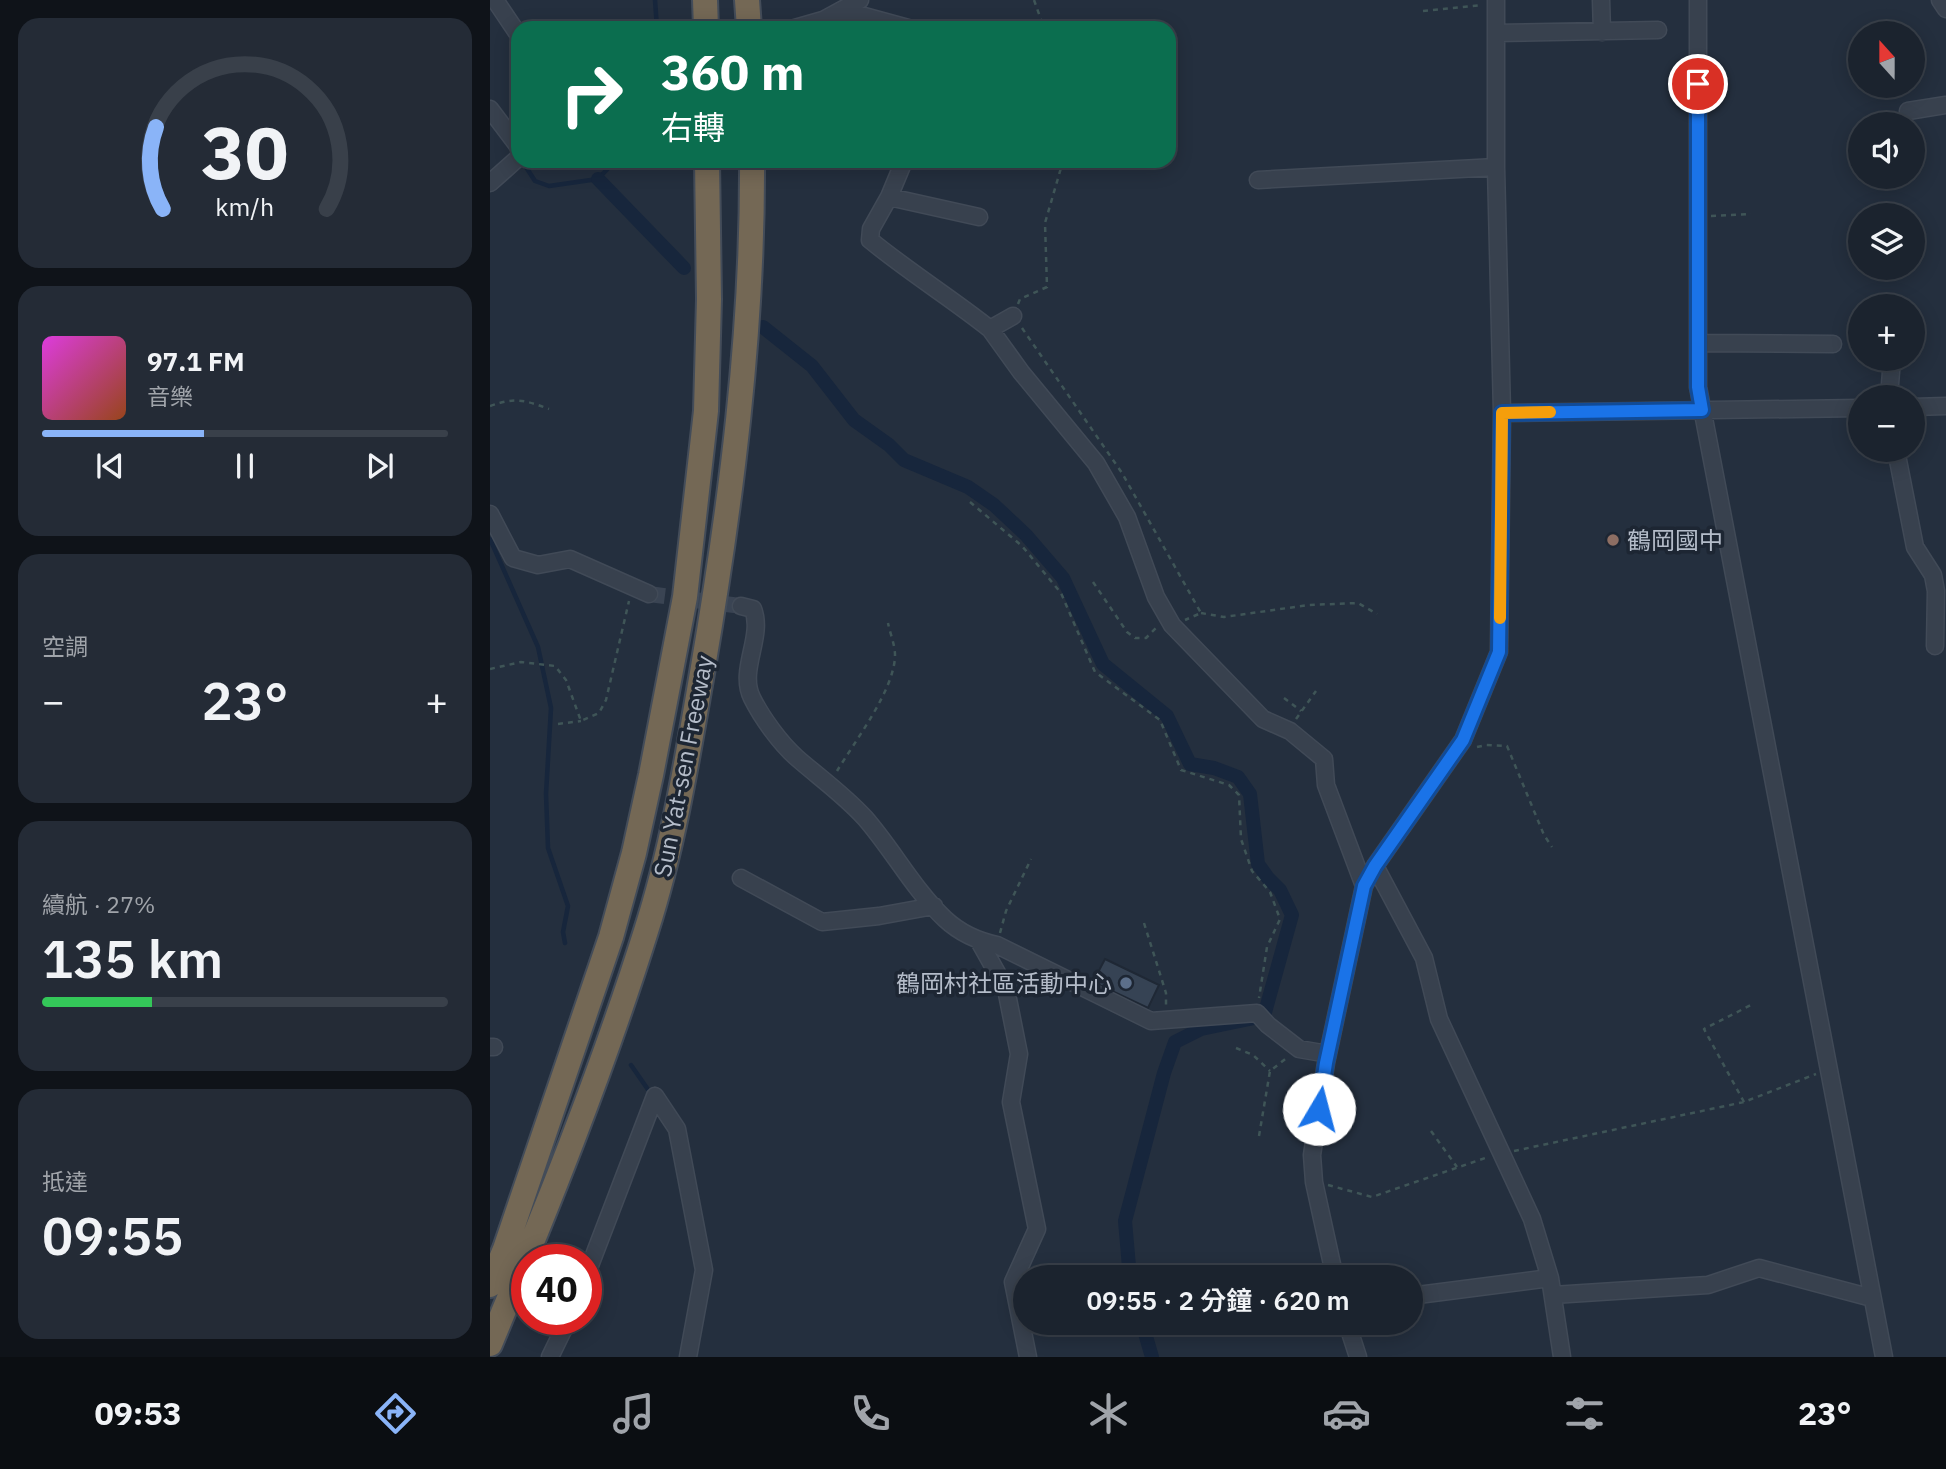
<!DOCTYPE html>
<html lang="zh-TW">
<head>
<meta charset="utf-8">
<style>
	body { margin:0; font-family:"IBM Plex Sans","Noto Sans TC",sans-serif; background:#242b36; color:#f1f3f6; height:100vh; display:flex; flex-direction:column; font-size:26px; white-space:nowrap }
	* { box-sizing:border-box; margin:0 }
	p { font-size:23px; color:#a0a4aa }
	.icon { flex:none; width:38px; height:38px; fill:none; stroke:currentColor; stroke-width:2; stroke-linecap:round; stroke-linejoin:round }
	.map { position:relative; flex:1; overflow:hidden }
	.side { display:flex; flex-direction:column; gap:18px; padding:18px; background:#0f1319; width:490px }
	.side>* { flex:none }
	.top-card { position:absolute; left:21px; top:21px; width:665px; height:147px; border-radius:21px; box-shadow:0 4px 18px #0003,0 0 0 2px #39404a; background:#0b6e4f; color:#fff; overflow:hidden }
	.needle { width:46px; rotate:339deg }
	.fabs { position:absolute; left:1358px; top:21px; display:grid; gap:14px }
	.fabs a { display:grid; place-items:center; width:77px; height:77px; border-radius:50%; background:#1b232e; box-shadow:0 4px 18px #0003,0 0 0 2px #39404a; font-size:35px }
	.speed { position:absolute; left:21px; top:1244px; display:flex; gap:14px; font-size:35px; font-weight:700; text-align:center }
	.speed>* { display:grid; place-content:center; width:91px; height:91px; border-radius:50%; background:#1b232e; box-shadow:0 4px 18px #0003,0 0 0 2px #39404a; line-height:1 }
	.speed .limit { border:10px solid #d22; background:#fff; color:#111 }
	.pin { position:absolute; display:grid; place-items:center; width:60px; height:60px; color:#fff; margin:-30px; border:4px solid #fff; border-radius:50%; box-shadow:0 2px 7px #0007 }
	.me { position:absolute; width:77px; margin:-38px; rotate:8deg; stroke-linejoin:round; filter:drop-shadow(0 0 5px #0008) }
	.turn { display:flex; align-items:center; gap:24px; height:147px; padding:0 35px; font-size:32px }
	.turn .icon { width:91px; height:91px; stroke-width:2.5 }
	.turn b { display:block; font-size:49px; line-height:60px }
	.big { font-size:52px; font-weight:600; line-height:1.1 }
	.side .card { flex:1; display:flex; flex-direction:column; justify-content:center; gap:10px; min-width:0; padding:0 24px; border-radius:21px; background:#242b36 }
	.side .dial { align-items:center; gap:0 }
	.dial svg { height:182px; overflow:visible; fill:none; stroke:#39404a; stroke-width:7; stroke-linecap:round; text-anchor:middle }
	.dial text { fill:#f1f3f6; stroke:none }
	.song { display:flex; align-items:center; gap:21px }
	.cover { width:84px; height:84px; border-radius:10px; background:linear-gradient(135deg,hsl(300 70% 55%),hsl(20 70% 35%)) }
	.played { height:7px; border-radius:4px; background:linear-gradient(90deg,#8ab4f8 40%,#39404a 40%) }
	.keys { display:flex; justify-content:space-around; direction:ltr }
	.heat { display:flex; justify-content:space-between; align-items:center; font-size:38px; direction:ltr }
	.charge { height:10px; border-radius:5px; background:linear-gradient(90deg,#34c759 27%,#39404a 0) }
	.trip { position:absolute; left:523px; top:1265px; width:410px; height:70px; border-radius:35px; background:#1b232e; box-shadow:0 4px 18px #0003,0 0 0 2px #39404a; font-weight:600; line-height:70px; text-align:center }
	.menu { display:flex; height:112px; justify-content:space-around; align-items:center; background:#0b0e12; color:#a0a4aa }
	.menu .icon { width:49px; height:49px }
	.menu .on { color:#8ab4f8 }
	.menu b { font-size:32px; color:#f1f3f6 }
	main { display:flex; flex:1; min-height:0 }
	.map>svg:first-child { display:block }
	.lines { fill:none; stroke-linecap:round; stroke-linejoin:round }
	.stream { stroke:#17263c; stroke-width:4.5 }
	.canal { stroke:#17263c; stroke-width:14 }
	.building { fill:#364354; stroke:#1f2835; stroke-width:2 }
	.minor-tunnel { stroke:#3a4453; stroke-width:16; stroke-dasharray:16 8; stroke-linecap:butt }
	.minor-casing { stroke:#414a57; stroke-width:19 }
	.highway-casing { stroke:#434c59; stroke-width:28 }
	.path { stroke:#3f5557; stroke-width:2.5; stroke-dasharray:5 5; stroke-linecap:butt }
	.minor { stroke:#38414e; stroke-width:16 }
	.highway { stroke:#746855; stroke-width:24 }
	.route-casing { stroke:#114b97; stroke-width:18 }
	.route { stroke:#1a73e8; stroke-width:12 }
	.slow { stroke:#f59e0b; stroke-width:12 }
	.education-dot { fill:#8d6e63; stroke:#1d2633; stroke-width:2.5 }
	.service-dot { fill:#5c6f8a; stroke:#1d2633; stroke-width:2.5 }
	.labels { text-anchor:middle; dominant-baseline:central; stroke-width:7; stroke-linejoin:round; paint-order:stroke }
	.poi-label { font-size:24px; fill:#b4bcc9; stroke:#1d2633; text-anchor:start }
	.street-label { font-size:24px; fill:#b4bcc9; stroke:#1d2633 }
</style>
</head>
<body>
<main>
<section class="side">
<div class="card dial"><svg viewBox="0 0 100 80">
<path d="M14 69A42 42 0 1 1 86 69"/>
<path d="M14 69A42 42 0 0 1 11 33" stroke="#8ab4f8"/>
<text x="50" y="56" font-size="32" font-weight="700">30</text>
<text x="50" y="72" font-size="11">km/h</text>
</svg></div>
<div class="card">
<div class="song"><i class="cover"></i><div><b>97.1 FM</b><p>音樂</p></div></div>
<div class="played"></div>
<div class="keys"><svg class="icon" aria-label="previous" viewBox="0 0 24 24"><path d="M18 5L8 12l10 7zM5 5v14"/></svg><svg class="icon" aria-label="pause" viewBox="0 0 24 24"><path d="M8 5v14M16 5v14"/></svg><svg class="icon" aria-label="next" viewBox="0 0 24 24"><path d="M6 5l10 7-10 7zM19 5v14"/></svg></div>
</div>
<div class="card"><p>空調</p>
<div class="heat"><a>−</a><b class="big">23°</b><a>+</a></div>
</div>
<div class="card"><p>續航 · 27%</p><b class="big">135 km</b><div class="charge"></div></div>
<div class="card"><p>抵達</p><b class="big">09:55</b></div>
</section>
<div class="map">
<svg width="1456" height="1357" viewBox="0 0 1456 1357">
	<rect width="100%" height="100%" fill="#242f3e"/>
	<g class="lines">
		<!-- stream -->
		<path class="stream" d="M165 0 167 28
			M36 167 45 181 59 186 108 179 125 161
			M0 539 48 647 61 708 56 794 58 848 78 906 73 932 75 943
			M141 1065 159 1091"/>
		<!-- canal -->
		<path class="canal" d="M108 179 194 268
			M273 327 322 366 364 420 399 445 414 460 478 487 504 505 536 535 573 578 613 664 677 716 700 764 724 768 748 777 760 794 768 864 778 878 790 890 802 915 774 1016 711 1029 685 1042 674 1073 635 1221 640 1278
			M652 1323 662 1357"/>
	</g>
	<!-- building -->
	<path class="building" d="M615 959 669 985 658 1008 603 982Z"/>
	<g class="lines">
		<!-- minor-tunnel -->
		<path class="minor-tunnel" d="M159 594 251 606"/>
		<defs>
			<path id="minor" d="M5 0 28 34
				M1111 0 1112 32
				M1208 0V387L1394 1357
				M1450 0 1456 9
				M333 20 374 16 418 28
				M305 28 333 20 370 0
				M1006 33 1168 30
				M0 109 28 146
				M1418 111 1456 105
				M414 161 399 197 381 229 380 240C419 272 461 298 500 329L523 316
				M768 180 1006 167
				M0 183 28 158
				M399 197 489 217
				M500 329 531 372 606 463 637 517 666 597 682 625 773 719 800 731 834 759 836 785 874 886
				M1208 343 1343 344
				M1399 397 1402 359
				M1423 407 1456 406
				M1012 413 1370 408
				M1406 450 1425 547 1443 575 1446 591 1445 646
				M0 514 23 558 48 565 80 559 159 594
				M251 606 263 609C274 637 248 670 262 698 272 718 290 743 307 758 330 778 354 795 375 818 403 850 424 890 455 919 469 932 488 941 507 945L661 1021 767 1013 778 1025 809 1049 838 1054
				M885 866 934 958 949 1019 1042 1219 1060 1278 1072 1357
				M251 878 332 922 389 916 444 906
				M489 941 516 989 529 1054 521 1102 547 1229 523 1282 538 1357
				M0 1047H4
				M165 1096 187 1129 214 1270 198 1357
				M96 1276 165 1096
				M845 1278 824 1182 822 1155 836 1063 874 886 885 866 973 740 1009 652 1012 413 1006 167V0
				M1063 1295 1218 1285 1269 1268 1382 1298
				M920 1296 1060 1278
				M857 1323 868 1357
				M60 1357 78 1320"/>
			<path id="highway" d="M215 0 216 28
				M257 0 259 28
				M0 1285 15 1249 121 937 144 853 161 775 195 597 216 411 219 299 217 161
				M0 1344C57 1208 112 1071 156 931 183 847 197 760 212 673 241 504 263 333 262 161"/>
		</defs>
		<!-- minor casing -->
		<use href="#minor" class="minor-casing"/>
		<!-- highway casing -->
		<use href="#highway" class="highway-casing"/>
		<!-- path -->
		<path class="path" d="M544 0 554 28
			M933 11 992 5
			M1221 216 1261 214
			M528 304 530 299 557 287 555 223 573 161
			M532 328 632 473 711 613 695 620
			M0 406C25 397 35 400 59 409
			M480 502 532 546 571 593 605 672 670 720 691 770 739 785 749 795 751 839 762 871 780 892 790 919 777 947 769 998
			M603 582 637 632 645 638H656L668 626
			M711 613 734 617 819 605 868 603 887 614
			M0 669 31 662 65 666 76 680 91 721 109 713 116 700 139 601
			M794 698 811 711
			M806 719 826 691
			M68 724 91 721
			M987 747 996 745 1017 746 1054 835 1062 847
			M347 771C365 741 405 689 405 655 405 645 400 633 398 623
			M654 923 676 993V1006
			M510 933 516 911 541 859
			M746 1048 763 1055 780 1071
			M1254 1102 1214 1029 1261 1005
			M941 1131 967 1167
			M769 1136 780 1071 798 1057
			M1024 1151 1254 1102 1326 1074
			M838 1185 882 1197 998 1157"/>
		<!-- minor -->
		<use href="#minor" class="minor"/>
		<!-- highway -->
		<use href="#highway" class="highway"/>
	</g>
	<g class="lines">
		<defs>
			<path id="route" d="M829 1109 836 1063 874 886 885 866 973 740 1009 652 1012 413 1212 410 1208 387V84"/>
		</defs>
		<!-- route casing -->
		<use href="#route" class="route-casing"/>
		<!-- route -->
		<use href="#route" class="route"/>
		<!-- slow -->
		<path class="slow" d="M1010 618 1012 413 1060 412"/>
	</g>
	<!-- markers -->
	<circle class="education-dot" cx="1123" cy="540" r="7"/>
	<circle class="service-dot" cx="636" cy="983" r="7"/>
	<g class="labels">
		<!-- poi labels -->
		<g class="poi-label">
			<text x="1137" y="540">鶴岡國中</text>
			<text x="622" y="983" text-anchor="end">鶴岡村社區活動中心</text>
		</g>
		<!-- street labels -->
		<g class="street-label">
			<text transform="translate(193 766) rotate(-79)">Sun Yat-sen Freeway</text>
		</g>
	</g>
</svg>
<div class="fabs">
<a><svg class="needle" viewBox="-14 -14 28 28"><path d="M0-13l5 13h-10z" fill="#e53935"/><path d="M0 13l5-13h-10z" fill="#a0a4aa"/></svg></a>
<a><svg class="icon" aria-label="sound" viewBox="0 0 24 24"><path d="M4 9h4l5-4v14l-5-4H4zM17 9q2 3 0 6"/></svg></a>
<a><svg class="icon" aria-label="layers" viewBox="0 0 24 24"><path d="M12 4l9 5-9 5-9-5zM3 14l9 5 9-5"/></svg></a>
<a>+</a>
<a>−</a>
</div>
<div class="speed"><div class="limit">40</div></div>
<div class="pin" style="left:1208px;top:84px;background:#d93025"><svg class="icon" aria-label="arrive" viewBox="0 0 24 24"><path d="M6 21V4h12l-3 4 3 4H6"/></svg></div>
<svg class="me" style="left:829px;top:1109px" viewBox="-20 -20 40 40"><circle r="19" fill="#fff"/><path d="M0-13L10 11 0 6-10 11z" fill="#1a73e8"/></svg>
<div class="trip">09:55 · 2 分鐘 · 620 m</div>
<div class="top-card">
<div class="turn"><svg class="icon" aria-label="right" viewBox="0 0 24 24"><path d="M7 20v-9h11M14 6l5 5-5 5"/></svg><div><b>360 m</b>右轉</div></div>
</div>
</div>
</main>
<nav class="menu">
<b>09:53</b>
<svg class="icon on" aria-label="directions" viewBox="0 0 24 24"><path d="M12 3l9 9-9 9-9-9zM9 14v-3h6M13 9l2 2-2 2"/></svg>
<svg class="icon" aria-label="music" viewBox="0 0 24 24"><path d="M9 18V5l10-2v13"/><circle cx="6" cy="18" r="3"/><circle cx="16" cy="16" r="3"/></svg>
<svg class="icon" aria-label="phone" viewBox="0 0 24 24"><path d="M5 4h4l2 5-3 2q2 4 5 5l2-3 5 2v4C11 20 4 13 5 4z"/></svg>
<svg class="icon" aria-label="climate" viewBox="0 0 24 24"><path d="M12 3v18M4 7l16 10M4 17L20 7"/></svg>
<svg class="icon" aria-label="car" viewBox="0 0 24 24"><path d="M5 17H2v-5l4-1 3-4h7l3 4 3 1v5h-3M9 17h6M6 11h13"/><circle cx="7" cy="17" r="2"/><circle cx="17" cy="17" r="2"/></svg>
<svg class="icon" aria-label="filters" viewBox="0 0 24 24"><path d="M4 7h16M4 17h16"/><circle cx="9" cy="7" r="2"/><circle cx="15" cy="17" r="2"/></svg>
<b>23°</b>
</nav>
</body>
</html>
